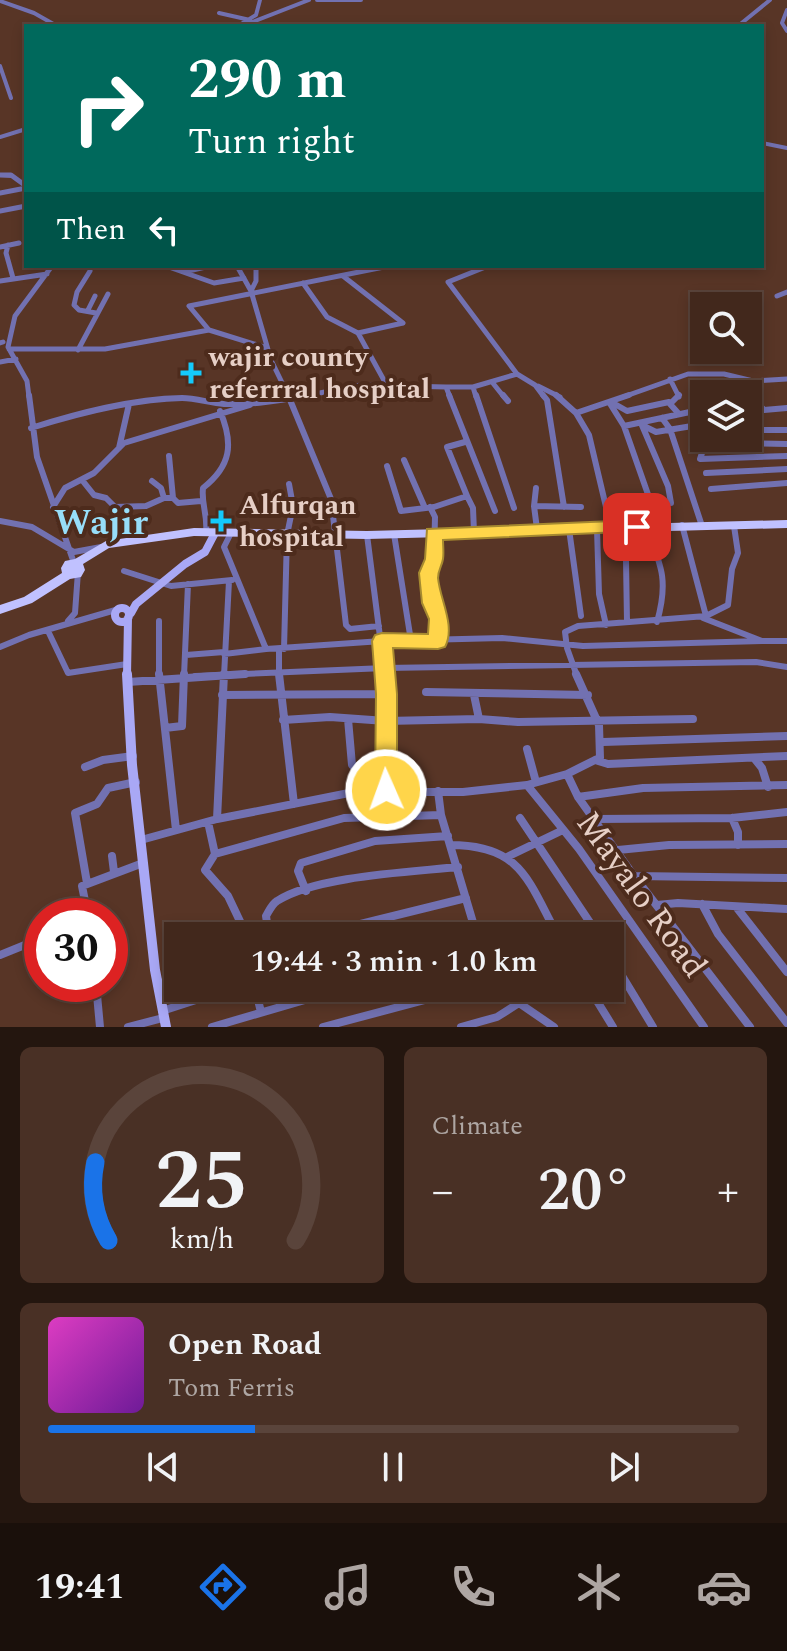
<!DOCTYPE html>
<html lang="en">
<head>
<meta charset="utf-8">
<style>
	body { margin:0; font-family:Spectral,serif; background:#493025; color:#f1f3f6; height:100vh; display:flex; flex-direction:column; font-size:30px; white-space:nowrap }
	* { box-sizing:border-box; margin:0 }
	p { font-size:26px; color:#aea6a3 }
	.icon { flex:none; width:44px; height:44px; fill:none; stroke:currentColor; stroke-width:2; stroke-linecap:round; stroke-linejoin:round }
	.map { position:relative; height:1027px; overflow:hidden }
	.panel { display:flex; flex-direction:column; gap:20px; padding:20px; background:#24160f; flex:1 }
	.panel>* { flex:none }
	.banner { position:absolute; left:24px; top:24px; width:740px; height:244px; border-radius:0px; box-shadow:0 4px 12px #0003,0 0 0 2px #5a443b; background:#00695c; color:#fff; overflow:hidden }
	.tools { position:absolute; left:690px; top:292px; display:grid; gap:16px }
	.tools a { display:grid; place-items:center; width:72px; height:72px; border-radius:0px; background:#42281c; box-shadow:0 4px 12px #0003,0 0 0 2px #5a443b; font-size:40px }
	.speed { position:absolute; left:24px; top:898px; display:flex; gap:16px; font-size:40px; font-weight:700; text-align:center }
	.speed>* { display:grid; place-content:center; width:104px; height:104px; border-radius:50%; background:#42281c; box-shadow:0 4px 12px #0003,0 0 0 2px #5a443b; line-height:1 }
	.speed .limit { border:12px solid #d22; background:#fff; color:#111 }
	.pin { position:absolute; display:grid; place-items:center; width:68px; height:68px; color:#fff; margin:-34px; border-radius:16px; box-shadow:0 4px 12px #0006 }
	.me { position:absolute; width:88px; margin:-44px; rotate:358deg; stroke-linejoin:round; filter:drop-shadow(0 0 6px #0008) }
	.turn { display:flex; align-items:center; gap:28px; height:168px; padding:0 32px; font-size:36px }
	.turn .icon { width:104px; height:104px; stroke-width:2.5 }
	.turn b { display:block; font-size:56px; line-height:68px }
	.then { display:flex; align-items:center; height:76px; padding:0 32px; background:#0003; gap:16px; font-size:30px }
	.big { font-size:60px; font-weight:600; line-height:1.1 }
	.panel .tile { flex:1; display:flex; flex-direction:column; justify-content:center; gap:12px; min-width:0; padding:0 28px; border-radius:12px; background:#493025 }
	.panel .dial { align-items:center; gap:0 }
	.dial svg { height:208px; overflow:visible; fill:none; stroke:#5a443b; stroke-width:7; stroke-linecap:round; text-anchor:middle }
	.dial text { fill:#f1f3f6; stroke:none }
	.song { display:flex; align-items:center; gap:24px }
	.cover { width:96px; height:96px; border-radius:12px; background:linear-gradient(135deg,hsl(310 70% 55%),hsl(280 70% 35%)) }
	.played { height:8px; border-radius:4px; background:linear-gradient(90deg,#1a73e8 30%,#5a443b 30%) }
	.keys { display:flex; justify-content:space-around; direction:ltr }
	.heat { display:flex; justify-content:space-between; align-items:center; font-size:44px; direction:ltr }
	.panel .tiles { flex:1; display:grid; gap:20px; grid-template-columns:1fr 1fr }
	.tile:last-child { grid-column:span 2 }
	.trip { position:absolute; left:164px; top:922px; width:460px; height:80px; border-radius:0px; background:#42281c; box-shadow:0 4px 12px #0003,0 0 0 2px #5a443b; font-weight:600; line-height:80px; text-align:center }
	.menu { display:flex; height:128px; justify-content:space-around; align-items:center; background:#1a100b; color:#aea6a3 }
	.menu .icon { width:56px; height:56px }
	.menu .selected { color:#1a73e8 }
	.menu b { font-size:36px; color:#f1f3f6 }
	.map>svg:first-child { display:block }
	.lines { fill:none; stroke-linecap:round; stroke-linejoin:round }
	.minor-far3 { stroke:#7271b1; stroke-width:4 }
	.minor-far2 { stroke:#7271b1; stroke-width:5 }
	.minor-far1 { stroke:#7271b1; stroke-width:6 }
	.minor { stroke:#7271b1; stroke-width:8 }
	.major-far1 { stroke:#a9a8f5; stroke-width:8 }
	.major { stroke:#a9a8f5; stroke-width:10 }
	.highway { fill:#c0c1ff; fill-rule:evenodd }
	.route { fill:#ffd54a; stroke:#a68a30; stroke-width:2 }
	.poi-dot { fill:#14cafb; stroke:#4d2b1c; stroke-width:3 }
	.labels { text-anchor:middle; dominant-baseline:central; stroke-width:8; stroke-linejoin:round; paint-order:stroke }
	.poi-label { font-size:28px; font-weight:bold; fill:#e6cfc6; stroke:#4d2b1c; text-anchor:start }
	.near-street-label { font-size:34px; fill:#e6cfc6; stroke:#4d2b1c }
	.district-label { font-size:36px; font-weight:bold; fill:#97def9; stroke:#4d2b1c }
</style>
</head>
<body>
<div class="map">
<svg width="787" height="1027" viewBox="0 0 787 1027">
	<rect width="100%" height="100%" fill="#583526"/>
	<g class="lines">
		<!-- minor-far3 -->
		<path class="minor-far3" d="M317 0H361
			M0 1 34 13 57 26
			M787 10 782 23 787 31
			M219 13 250 20
			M238 26 256 15 260 0
			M242 26 309 0
			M738 26 770 0
			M0 66 11 98
			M0 137 26 129
			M762 143 787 148
			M0 175 12 176"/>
		<!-- minor-far2 -->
		<path class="minor-far2" d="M0 175H11L26 186
			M0 193 26 188
			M0 211 26 206
			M8 245 6 253 13 278
			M0 247 19 243
			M166 266 214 283 244 278
			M237 266 251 291 271 360 289 397
			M488 266 448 282 517 374
			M90 271 77 292 74 305 79 310 96 313
			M184 272 210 266
			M343 276 403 323
			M0 281 47 274
			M303 283 327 317 358 333 386 384
			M251 291 256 281V266
			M777 296 787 292
			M88 310 95 296
			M209 330 189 306 389 266
			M358 333 403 323
			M0 343 3 342
			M9 349H105L209 330 267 348
			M78 350 108 294
			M0 362 16 359
			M670 379 679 397
			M492 382 504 397
			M538 386 560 397
			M446 387H473L517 374 535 385 544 397
			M473 387 476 397
			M746 390 752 397
			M29 397 27 381 8 347 15 316 52 266
			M299 397 361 385 446 387 450 397
			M623 397 688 374H724L753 381 787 379"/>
		<!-- minor-far1 -->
		<path class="minor-far1" d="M29 395 37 457 74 563
			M288 395 331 499 346 625 350 629 379 626
			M449 395 495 511
			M476 395 514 508
			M503 395 508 401
			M543 395 547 400 564 507
			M556 395 576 413
			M750 395 764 410 787 408
			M609 402 624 426 651 503H671L668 486 641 423
			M613 403 627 411 669 402
			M679 414 670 404 679 395
			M662 418 670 429 702 526
			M624 426 704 409
			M644 426 656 432 704 424
			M31 428C79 413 132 399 182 398 196 398 210 403 224 404 254 405 281 400 310 395
			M748 430H787
			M720 438 722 443 705 444 700 459 787 456
			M465 442 447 447 467 496
			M722 443 787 444
			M119 448 129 404
			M169 456 173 498
			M404 460 425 508
			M387 466 401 511 434 507 467 496 473 508 474 532
			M706 473 787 469
			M82 480 94 495 106 498 115 507 146 506 164 498H173L178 503 201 501
			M152 481 161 488 164 498
			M536 488 534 506 537 529
			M711 489 787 483
			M534 506 581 507
			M53 507 65 488 94 473 124 443 250 405
			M430 507 435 517 434 557 428 573 432 603 438 617V642
			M0 521 32 527 74 552 101 547
			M682 525 706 616
			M646 526C661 565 669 580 657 622
			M621 527 626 560 627 622
			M611 528 589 435 576 413 629 395
			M569 529 581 616
			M597 529 599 594 606 625
			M206 532C208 515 201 504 203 488 231 466 234 444 220 411
			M231 533 224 547 266 649 382 641 502 638 583 646 762 641
			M394 534 411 641
			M367 535 385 676
			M124 571 171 586 232 580
			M703 618 762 641H787
			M68 621 75 613 78 572
			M159 621V676
			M48 631 68 673 127 664
			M0 647 29 635 119 609
			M279 649V676
			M284 649 287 535 293 506 289 484
			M224 654 266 649
			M186 655 224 652
			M184 676 188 584
			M195 676 385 668 756 662 787 667
			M224 676 229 581
			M577 676 567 648 565 632 578 626 706 616 728 605 732 569 738 553 734 526"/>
		<!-- minor -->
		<path class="minor" d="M159 674 176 830
			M279 674 294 804
			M384 674 386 790
			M576 674 599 725 600 758 595 760
			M128 682 245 674
			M426 692 588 695
			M222 695 387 694
			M474 695 479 719
			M348 719 352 765 357 770H385
			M283 720 330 717 386 721 479 719 518 722 693 719
			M165 728 182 726 184 674
			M603 742 787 736
			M527 749 536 782
			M754 758 762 768 768 787
			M85 767 103 760 133 756
			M527 785 567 774
			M438 791 441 815 477 936
			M578 797 643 788 787 785
			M520 818 599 936
			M732 818 738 832V845
			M217 819 224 674
			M596 819 732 818 787 812
			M208 822 215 854 205 870 228 896 247 936
			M141 840 217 819 354 792H463L527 785 579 849 704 1027
			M450 845C522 845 528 881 558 936
			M618 850 669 845 787 844
			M215 854 344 818 441 815
			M112 856 114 872
			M507 857 563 830
			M635 876 787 878
			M87 883 75 813 97 804 108 788 136 782
			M306 891 298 871 301 863 375 841 448 836
			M702 904 718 934 787 1023
			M657 905 678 903 787 909
			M737 908 787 972
			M88 916 82 886 143 863
			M269 936 266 916C269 911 272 904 277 901 315 876 412 872 458 867
			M312 936 466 898
			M419 936 435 932 438 936
			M0 955 42 938
			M610 956 653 1027
			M96 984 100 1027
			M158 984 178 977
			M255 988 261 1012
			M507 988 519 1003
			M589 988 613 1027
			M162 1011 233 988
			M128 1027 163 1018
			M212 1027 346 988
			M323 1027 470 988
			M461 1027 497 1017 519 1003 554 1027
			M750 1027 634 876 578 797 567 774 595 760 608 764 787 756"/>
		<!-- major-far1 -->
		<path class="major-far1" d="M115 615a7 7 0 1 1 14 0a7 7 0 1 1-14 0Z
			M131 613 136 604 185 564 205 552 215 533
			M127 676 128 618"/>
		<!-- major -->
		<path class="major" d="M127 674 132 765 155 970 166 1027"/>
		<!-- highway -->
		<path class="highway" d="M787 520V528L367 539 194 536 109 548 83 564 85 570 81 577 70 579 32 603 0 614V605L24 597 62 573 61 568 65 561 75 559 106 541 194 528 367 531Z"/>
	</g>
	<!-- route -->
	<path class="route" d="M637 520 646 527 643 531 443 540C443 546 444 553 443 559 442 566 438 570 438 578 440 600 456 626 445 647L438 649 393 648 397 694V790L394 796 386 799 378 796 375 790 376 694 372 641 375 635 382 633 428 634 429 619 422 603 419 573 425 559 427 529Z"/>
	<!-- markers -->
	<g class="poi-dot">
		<path d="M187 361h8v8h8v8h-8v8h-8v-8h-8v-8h8z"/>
		<path d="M217 509h8v8h8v8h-8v8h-8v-8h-8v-8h8z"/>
	</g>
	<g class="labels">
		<!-- poi labels -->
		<g class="poi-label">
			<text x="209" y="357">wajir county<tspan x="209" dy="32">referrral hospital</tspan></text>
			<text x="239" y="505">Alfurqan<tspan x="239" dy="32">hospital</tspan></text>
		</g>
		<!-- near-street labels -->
		<g class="near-street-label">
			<text transform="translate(641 895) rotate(54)">Mayalo Road</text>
		</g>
		<!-- district labels -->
		<g class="district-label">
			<text x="101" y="523">Wajir</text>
		</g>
	</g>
</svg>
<div class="tools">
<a><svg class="icon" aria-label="search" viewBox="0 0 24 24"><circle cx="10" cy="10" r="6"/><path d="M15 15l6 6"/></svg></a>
<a><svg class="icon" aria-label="layers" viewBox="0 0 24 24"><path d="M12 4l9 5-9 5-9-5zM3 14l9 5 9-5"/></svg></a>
</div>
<div class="speed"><div class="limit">30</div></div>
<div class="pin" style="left:637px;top:527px;background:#d93025"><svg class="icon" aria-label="arrive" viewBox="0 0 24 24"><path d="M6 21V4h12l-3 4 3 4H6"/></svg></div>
<svg class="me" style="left:386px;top:790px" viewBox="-20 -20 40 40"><circle r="17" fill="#ffd54a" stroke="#fff" stroke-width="3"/><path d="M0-11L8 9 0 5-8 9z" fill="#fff"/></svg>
<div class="trip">19:44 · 3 min · 1.0 km</div>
<div class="banner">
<div class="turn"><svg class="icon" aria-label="right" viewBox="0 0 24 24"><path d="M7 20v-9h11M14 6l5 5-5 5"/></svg><div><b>290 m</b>Turn right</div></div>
<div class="then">Then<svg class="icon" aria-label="left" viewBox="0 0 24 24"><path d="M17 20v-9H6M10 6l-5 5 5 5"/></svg></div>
</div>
</div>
<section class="panel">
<div class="tiles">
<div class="tile dial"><svg viewBox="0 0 100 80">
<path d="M14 69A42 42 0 1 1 86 69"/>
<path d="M14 69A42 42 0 0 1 9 39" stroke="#1a73e8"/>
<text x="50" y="56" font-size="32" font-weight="700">25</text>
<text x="50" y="72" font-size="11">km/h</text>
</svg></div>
<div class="tile"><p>Climate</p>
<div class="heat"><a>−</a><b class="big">20°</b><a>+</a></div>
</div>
<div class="tile">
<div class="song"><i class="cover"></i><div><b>Open Road</b><p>Tom Ferris</p></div></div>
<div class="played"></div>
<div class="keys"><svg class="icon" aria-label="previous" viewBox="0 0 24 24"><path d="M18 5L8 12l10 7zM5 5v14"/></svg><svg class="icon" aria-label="pause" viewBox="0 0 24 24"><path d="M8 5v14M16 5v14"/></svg><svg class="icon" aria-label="next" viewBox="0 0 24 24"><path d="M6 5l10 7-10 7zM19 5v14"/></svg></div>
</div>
</div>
</section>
<nav class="menu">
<b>19:41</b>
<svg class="icon selected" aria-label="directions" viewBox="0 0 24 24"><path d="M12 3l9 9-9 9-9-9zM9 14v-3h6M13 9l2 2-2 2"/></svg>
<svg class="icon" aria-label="music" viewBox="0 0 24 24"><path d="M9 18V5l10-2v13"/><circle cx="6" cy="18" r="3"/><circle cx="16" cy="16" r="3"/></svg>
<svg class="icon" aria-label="phone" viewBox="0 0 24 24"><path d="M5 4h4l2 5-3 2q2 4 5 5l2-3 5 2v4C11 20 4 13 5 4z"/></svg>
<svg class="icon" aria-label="climate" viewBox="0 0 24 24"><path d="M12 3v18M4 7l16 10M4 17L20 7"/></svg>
<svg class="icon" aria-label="car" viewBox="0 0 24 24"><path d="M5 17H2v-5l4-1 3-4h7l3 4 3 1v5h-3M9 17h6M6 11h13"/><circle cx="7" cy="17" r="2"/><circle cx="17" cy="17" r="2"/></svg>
</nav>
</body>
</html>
